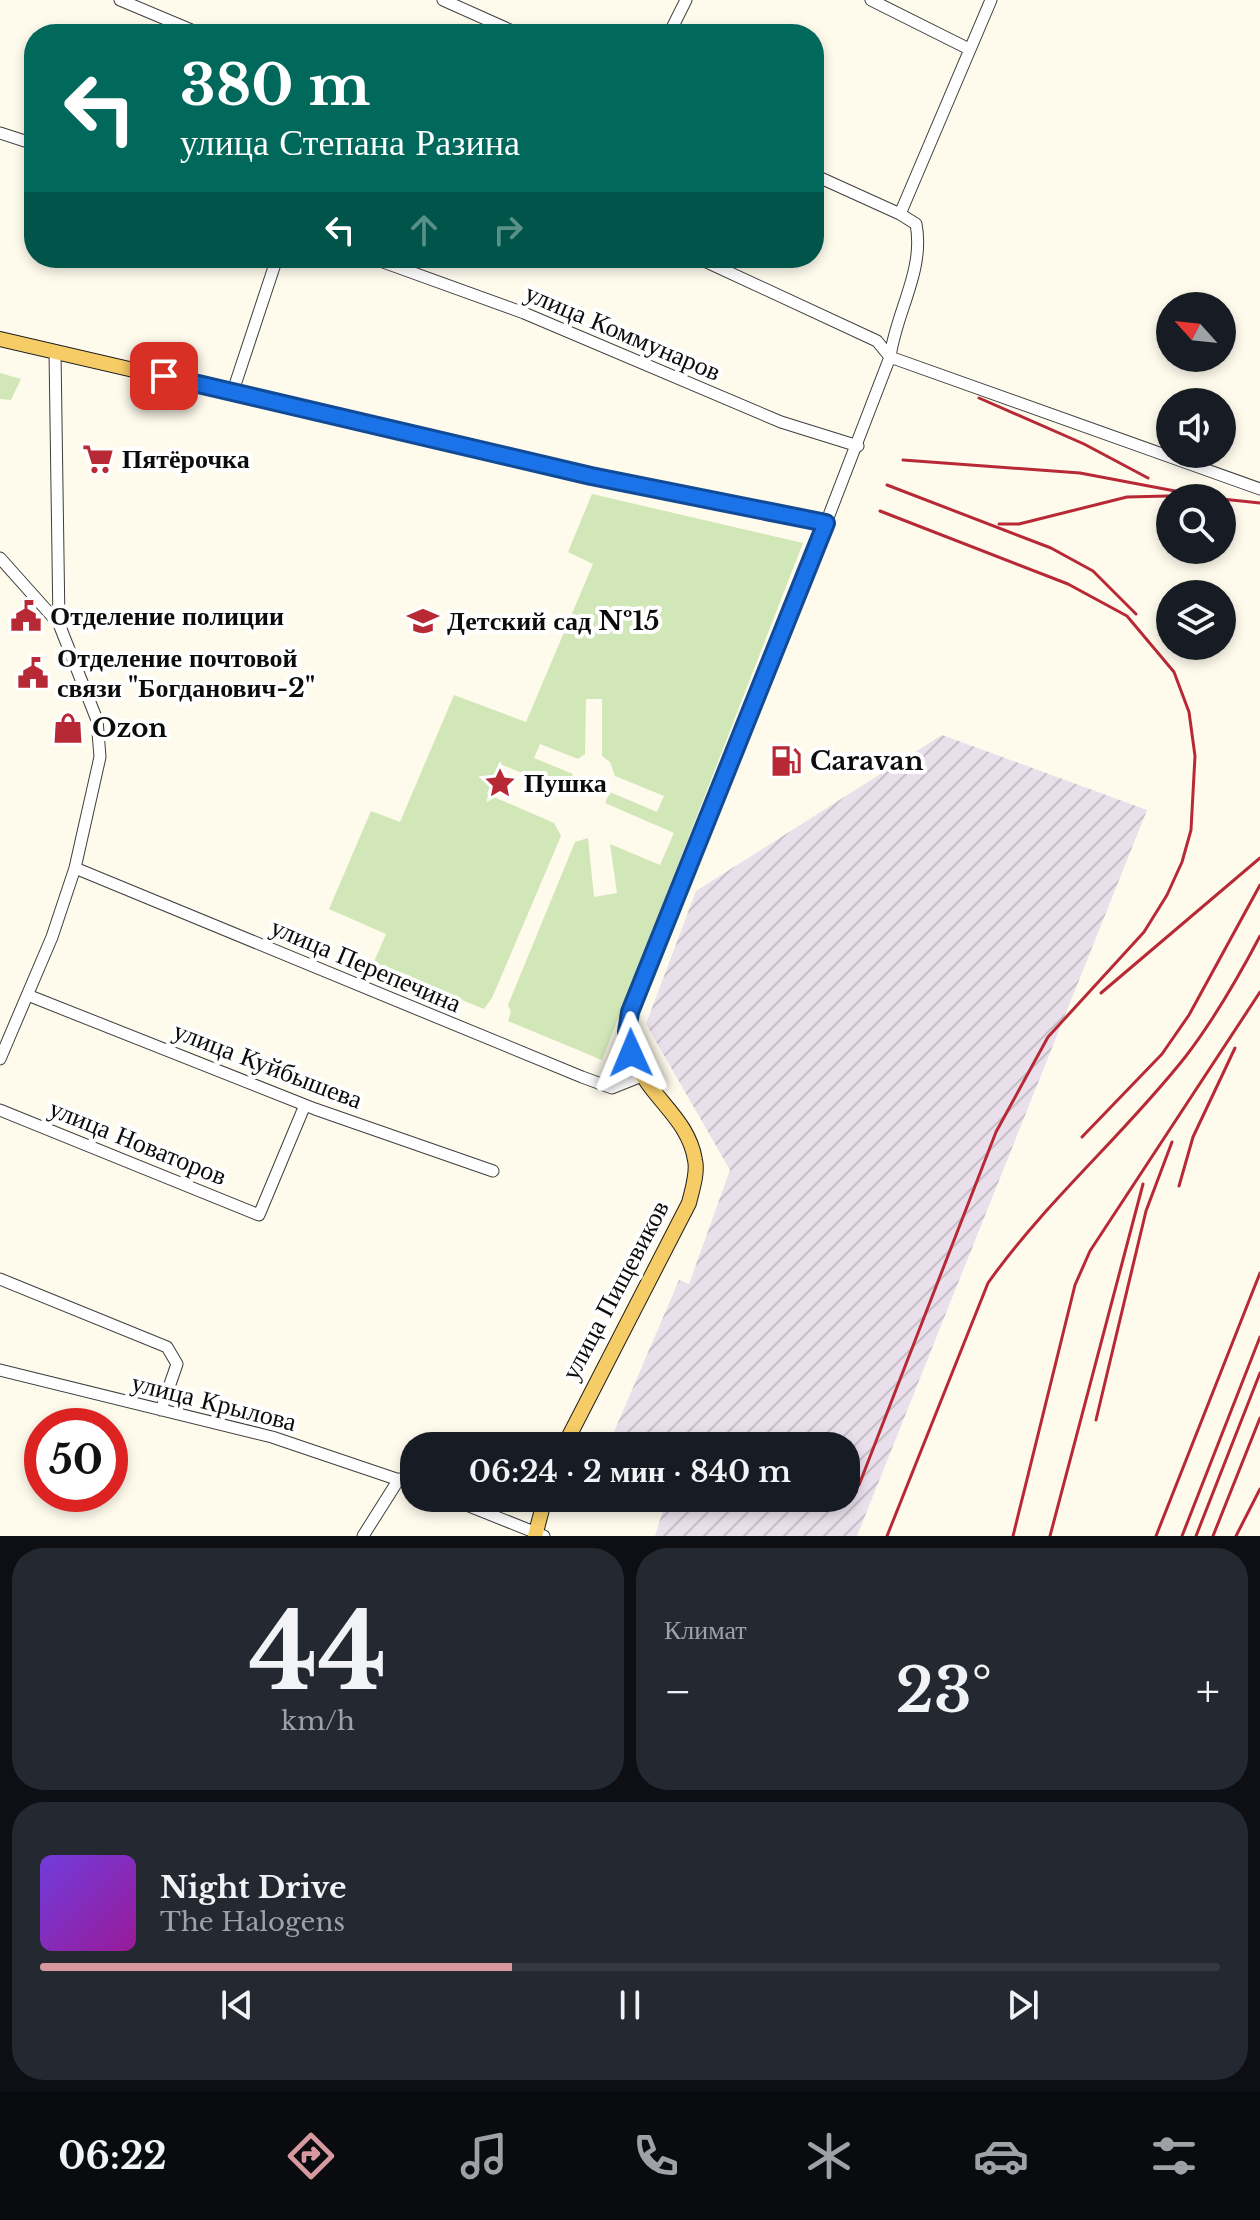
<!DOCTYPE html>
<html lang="ru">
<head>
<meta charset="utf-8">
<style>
	body { margin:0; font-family:"Libre Baskerville",serif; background:#242831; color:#f1f3f6; height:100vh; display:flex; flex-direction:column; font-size:30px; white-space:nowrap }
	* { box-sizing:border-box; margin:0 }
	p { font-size:26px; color:#9ea1a6 }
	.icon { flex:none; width:44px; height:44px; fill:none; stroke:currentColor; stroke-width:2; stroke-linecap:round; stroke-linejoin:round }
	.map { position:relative; height:1536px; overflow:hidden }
	.panel { display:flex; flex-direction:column; gap:12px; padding:12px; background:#0d0f14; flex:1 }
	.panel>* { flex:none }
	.banner { position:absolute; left:24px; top:24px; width:800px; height:244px; border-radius:32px; box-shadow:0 4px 12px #0003; background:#00695c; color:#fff; overflow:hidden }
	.needle { width:52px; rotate:297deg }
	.fabs { position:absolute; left:1156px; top:292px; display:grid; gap:16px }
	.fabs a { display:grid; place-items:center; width:80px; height:80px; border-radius:50%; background:#171b24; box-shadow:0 4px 12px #0003; font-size:40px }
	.speed { position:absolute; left:24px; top:1408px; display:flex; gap:16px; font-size:40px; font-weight:700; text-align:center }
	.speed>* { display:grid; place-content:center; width:104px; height:104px; border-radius:50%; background:#171b24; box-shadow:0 4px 12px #0003; line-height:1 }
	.speed .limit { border:12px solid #d22; background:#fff; color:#111 }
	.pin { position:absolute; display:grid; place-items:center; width:68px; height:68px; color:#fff; margin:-34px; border-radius:16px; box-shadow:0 4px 12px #0006 }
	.me { position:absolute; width:88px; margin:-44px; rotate:359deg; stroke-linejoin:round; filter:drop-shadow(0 0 6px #0008) }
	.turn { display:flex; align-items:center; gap:28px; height:168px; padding:0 24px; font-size:36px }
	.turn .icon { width:104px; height:104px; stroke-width:2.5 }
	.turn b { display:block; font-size:56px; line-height:68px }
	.lanes { display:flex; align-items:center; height:76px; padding:0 24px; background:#0003; justify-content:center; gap:40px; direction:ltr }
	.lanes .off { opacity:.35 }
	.big { font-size:60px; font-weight:600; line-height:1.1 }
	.panel .card { flex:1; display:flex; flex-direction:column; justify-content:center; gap:12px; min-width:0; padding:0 28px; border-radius:32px; background:#242831 }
	.panel .dial { align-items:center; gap:0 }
	.dial b { font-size:104px; line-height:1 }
	.song { display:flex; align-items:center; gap:24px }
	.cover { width:96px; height:96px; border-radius:12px; background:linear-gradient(135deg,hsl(260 70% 55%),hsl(300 70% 35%)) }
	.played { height:8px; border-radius:4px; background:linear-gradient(90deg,#d798a0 40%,#363941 40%) }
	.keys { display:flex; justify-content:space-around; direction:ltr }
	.heat { display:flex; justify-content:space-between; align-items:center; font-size:44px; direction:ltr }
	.panel .tiles { flex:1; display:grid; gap:12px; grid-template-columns:1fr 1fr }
	.card:last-child { grid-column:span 2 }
	.trip { position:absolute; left:400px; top:1432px; width:460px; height:80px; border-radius:32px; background:#171b24; box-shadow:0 4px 12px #0003; font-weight:600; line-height:80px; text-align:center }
	.dock { display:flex; height:128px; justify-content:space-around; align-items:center; background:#090b0e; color:#9ea1a6 }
	.dock .icon { width:56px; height:56px }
	.dock .on { color:#d798a0 }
	.dock b { font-size:36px; color:#f1f3f6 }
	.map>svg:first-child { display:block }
	.industrial { fill:url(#industrial-furrows) }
	.grass { fill:#d2e7b7 }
	.park { fill:url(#park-tufts) }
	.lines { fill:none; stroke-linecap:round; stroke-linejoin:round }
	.minor-casing { stroke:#3f3f3f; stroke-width:13 }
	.major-casing { stroke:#1d1d1d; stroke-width:16 }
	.minor { stroke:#fff; stroke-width:11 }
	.major { stroke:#f5cc66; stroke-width:14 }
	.rail { stroke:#b82936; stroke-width:3 }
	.route-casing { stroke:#114b97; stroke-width:20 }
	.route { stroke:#1a73e8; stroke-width:14 }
	.labels { text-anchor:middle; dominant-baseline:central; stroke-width:8; stroke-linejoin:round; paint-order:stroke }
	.street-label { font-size:26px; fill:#0c0c0c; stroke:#fff }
	.poi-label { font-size:26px; font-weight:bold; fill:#0c0c0c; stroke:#fff; text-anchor:start }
</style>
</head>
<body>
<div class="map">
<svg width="1260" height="1536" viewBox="0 0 1260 1536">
	<defs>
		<pattern id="industrial-furrows" width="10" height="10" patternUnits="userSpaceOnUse" patternTransform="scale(2)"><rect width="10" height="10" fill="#e9e0eb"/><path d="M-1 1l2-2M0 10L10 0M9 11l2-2" fill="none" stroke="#c7bfc8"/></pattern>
		<pattern id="park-tufts" width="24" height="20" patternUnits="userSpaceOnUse" patternTransform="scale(2)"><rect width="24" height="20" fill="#d2e7b7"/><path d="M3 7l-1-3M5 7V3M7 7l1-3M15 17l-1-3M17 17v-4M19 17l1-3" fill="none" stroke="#b3c59c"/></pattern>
	</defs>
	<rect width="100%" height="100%" fill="#fefaec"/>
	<!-- industrial -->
	<path class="industrial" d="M942 735 1147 810 857 1536H655L667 1498H846V1446H608L679 1280 689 1284 730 1170 646 1024 696 891Z"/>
	<!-- grass -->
	<path class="grass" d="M592 494 803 543 602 1060 508 1021 511 1012 508 1005 575 842 588 838 594 897 617 893 610 844 660 865 674 833 605 803 610 792 657 812 664 796 615 776 610 762 602 756V699H586L585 754 578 759 540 744 534 758 573 774 566 791 500 764 487 794 554 823 561 836 492 998 484 1009 373 964 386 934 329 909 371 811 400 822 454 695 526 722 593 564 568 552Z"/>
	<!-- park -->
	<path class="park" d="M0 373 21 379 11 400 0 399Z"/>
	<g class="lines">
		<defs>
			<path id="minor" d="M120 0 201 34
				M443 0 519 34
				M871 0 969 49
				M669 34 686 0
				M0 133 34 144
				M814 175 900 214 991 0
				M372 258 524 313 781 422 858 446
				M698 258 877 341 890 357
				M890 357 1260 489
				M233 391 277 258
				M826 523 890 357C896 312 925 270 916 224L900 214
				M0 558 59 624
				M75 868 582 1077 612 1088 642 1076
				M30 996 315 1109 493 1171
				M0 1059 52 937 75 868 100 757 97 720 59 624 55 352
				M0 1110 259 1215 305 1105
				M0 1279 167 1347 177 1364 161 1410
				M0 1370 272 1437 414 1485
				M449 1498 544 1536
				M363 1536 399 1479"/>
			<path id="major" d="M0 339 591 476 826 523 630 1012C619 1087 686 1103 695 1160 698 1173 692 1190 689 1203L564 1446
				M535 1536 545 1498"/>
		</defs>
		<!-- minor casing -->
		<use href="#minor" class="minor-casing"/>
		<!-- major casing -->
		<use href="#major" class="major-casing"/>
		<!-- minor -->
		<use href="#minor" class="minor"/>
		<!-- major -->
		<use href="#major" class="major"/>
		<!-- rail -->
		<path class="rail" d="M979 398 1084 444 1148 478
			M903 460 1080 473 1212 498
			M887 485 1051 548 1093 571 1136 614
			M1222 499 1260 503
			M999 524H1019L1127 497 1168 496
			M1101 993 1260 858
			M1082 1137 1162 1054 1189 1015 1260 885
			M1179 1186 1193 1137 1235 1048
			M1096 1420 1146 1211 1172 1142
			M859 1485 996 1132 1048 1037 1144 932 1167 895 1182 862 1191 830 1195 756 1189 712 1174 672 1127 616 1068 584 880 511
			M887 1536 988 1283C1046 1201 1124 1135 1186 1056 1215 1018 1238 978 1260 936
			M1013 1536 1075 1285 1090 1251 1260 992
			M1050 1536 1143 1184
			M1156 1536 1260 1273
			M1182 1536 1260 1337
			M1196 1536 1260 1373
			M1213 1536 1260 1418
			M1236 1536 1260 1489"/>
	</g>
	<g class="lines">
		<defs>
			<path id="route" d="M164 376 591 476 826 523 630 1012 627 1032 631 1053"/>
		</defs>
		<!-- route casing -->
		<use href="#route" class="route-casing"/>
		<!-- route -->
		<use href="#route" class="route"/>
	</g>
	<!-- icons -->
	<defs>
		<symbol id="supermarket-bare" viewBox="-9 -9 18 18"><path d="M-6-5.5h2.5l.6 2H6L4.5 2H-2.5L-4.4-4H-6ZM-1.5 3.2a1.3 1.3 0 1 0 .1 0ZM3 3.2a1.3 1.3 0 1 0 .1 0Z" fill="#b82936" stroke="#fff" stroke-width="2.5" paint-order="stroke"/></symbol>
		<symbol id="civic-bare" viewBox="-9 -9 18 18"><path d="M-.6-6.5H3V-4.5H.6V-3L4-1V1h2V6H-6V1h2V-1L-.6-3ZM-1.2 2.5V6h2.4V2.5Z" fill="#b82936" stroke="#fff" stroke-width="2.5" paint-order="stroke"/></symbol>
		<symbol id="school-bare" viewBox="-9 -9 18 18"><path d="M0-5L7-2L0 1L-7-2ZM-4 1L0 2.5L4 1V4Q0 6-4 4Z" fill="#b82936" stroke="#fff" stroke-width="2.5" paint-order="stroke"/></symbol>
		<symbol id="shop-bare" viewBox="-9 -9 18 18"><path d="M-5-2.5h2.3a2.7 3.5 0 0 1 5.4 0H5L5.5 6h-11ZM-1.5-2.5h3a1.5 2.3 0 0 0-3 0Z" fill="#b82936" stroke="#fff" stroke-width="2.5" paint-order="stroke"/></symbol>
		<symbol id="fuel-bare" viewBox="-9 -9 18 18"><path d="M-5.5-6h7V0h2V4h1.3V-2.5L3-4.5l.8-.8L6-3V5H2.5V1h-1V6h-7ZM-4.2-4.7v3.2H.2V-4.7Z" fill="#b82936" stroke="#fff" stroke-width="2.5" paint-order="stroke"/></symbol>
		<symbol id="sight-bare" viewBox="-9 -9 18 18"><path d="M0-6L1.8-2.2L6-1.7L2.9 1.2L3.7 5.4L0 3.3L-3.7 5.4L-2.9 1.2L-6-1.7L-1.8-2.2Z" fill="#b82936" stroke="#fff" stroke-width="2.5" paint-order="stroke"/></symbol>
	</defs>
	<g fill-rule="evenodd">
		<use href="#supermarket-bare" x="76" y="437" width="44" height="44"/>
		<use href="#civic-bare" x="4" y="594" width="44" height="44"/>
		<use href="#school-bare" x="401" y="599" width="44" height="44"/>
		<use href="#civic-bare" x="11" y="651" width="44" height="44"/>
		<use href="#shop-bare" x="46" y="706" width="44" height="44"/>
		<use href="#fuel-bare" x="764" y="739" width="44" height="44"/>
		<use href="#sight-bare" x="478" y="761" width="44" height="44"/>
	</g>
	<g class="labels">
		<!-- street labels -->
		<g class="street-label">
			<text transform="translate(623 332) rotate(23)">улица Коммунаров</text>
			<text transform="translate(366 965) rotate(23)">улица Перепечина</text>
			<text transform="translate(268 1065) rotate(21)">улица Куйбышева</text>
			<text transform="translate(138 1142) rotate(22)">улица Новаторов</text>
			<text transform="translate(615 1290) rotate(-62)">улица Пищевиков</text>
			<text transform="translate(214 1402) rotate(14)">улица Крылова</text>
		</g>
		<!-- poi labels -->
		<g class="poi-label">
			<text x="122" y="459">Пятёрочка</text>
			<text x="50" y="616">Отделение полиции</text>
			<text x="447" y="621">Детский сад №15</text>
			<text x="57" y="658">Отделение почтовой<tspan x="57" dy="30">связи "Богданович-2"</tspan></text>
			<text x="92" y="728">Ozon</text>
			<text x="810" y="761">Caravan</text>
			<text x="524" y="783">Пушка</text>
		</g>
	</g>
</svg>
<div class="fabs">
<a><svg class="needle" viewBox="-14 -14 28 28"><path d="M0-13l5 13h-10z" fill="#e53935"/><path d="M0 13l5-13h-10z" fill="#9ea1a6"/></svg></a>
<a><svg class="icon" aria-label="sound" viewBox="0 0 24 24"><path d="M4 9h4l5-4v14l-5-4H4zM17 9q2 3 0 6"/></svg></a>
<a><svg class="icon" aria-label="search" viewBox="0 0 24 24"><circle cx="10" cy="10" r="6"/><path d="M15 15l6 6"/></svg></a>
<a><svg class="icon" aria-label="layers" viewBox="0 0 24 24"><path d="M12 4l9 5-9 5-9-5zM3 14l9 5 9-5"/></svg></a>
</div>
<div class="speed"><div class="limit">50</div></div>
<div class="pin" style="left:164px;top:376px;background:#d93025"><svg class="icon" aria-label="arrive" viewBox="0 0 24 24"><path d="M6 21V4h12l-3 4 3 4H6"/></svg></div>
<svg class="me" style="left:631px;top:1053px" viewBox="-20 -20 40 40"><path d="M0-17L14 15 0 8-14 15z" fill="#1a73e8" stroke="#fff" stroke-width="4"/></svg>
<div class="trip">06:24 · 2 мин · 840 m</div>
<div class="banner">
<div class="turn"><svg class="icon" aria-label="left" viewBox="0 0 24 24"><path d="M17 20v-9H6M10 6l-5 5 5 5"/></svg><div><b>380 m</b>улица Степана Разина</div></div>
<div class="lanes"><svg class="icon" aria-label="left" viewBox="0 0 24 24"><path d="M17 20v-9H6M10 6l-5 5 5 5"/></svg><svg class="icon off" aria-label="ahead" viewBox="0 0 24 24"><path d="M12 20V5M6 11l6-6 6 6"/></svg><svg class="icon off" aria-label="right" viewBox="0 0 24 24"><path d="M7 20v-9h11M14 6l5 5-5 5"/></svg></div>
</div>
</div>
<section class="panel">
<div class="tiles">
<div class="card dial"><b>44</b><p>km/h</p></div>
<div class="card"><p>Климат</p>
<div class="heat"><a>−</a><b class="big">23°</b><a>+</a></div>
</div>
<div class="card">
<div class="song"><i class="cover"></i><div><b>Night Drive</b><p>The Halogens</p></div></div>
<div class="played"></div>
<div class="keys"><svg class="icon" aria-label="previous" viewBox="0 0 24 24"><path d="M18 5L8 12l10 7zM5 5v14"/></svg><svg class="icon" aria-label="pause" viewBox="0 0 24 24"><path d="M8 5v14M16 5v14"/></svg><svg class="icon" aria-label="next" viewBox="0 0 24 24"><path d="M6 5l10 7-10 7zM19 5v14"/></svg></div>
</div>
</div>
</section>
<nav class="dock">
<b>06:22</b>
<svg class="icon on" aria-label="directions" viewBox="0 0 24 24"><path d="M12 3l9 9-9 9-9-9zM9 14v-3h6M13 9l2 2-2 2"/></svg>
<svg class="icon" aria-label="music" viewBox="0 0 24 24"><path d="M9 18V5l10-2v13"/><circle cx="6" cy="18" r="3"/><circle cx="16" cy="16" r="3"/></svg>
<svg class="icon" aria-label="phone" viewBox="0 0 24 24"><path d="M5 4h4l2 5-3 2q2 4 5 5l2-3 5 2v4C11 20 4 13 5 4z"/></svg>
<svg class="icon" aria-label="climate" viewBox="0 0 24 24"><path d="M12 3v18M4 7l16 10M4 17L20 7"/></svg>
<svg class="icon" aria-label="car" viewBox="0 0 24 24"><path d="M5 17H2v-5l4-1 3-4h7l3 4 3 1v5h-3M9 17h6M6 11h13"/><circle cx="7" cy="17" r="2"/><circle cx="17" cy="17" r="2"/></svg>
<svg class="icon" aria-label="filters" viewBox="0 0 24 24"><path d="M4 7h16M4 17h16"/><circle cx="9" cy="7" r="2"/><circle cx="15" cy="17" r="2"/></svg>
</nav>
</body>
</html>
